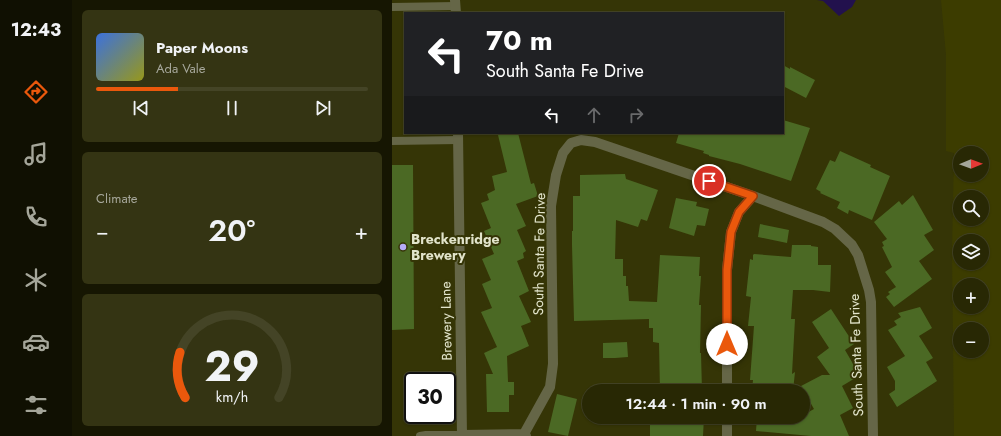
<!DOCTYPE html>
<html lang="en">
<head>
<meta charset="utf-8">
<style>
	body { margin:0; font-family:Jost,sans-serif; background:#343413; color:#f1f3f6; height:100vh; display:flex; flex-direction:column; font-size:15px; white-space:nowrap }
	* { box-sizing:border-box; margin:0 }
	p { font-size:13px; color:#a5a69a }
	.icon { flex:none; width:22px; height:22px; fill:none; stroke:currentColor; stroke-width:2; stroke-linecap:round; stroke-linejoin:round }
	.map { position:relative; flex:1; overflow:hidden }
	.panel { display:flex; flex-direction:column; gap:10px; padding:10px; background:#161602; width:320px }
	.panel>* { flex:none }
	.hud { position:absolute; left:12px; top:12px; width:380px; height:122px; border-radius:0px; box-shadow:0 1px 3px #0004,0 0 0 1px #444426; background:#202124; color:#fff; overflow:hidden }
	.needle { width:26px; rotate:89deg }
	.buttons { position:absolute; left:561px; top:146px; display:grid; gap:8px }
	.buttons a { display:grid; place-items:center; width:36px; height:36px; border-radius:50%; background:#282804; box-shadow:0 1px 3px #0004,0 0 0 1px #444426; font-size:20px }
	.speed { position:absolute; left:12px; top:372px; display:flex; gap:8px; font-size:20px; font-weight:700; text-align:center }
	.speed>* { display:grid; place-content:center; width:52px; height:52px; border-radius:50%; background:#282804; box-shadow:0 1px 3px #0004,0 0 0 1px #444426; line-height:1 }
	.speed .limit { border:2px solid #111; border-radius:6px; background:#fff; color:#111 }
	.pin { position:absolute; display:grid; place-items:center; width:34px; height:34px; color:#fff; margin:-17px; border:2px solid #fff; border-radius:50%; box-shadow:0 1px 4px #0007 }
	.me { position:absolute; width:44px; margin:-22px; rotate:0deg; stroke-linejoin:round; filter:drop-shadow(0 0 3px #0008) }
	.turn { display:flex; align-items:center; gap:14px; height:84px; padding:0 16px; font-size:18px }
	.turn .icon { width:52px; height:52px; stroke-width:2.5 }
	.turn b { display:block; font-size:28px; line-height:34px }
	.lanes { display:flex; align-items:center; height:38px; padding:0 16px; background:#0003; justify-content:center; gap:20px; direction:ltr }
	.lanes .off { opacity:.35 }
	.big { font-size:30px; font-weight:600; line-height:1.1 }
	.panel .card { flex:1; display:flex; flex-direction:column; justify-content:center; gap:6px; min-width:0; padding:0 14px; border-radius:6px; background:#343413 }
	.panel .dial { align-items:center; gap:0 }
	.dial svg { height:104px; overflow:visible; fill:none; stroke:#444426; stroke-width:7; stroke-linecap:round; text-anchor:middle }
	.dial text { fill:#f1f3f6; stroke:none }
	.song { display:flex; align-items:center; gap:12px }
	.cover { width:48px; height:48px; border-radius:6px; background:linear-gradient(135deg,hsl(220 70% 55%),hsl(60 70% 35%)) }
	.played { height:4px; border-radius:2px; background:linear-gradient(90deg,#ea580c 30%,#444426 30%) }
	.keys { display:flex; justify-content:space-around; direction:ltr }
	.heat { display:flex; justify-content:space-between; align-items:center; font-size:22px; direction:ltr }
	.trip { position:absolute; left:190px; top:384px; width:228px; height:40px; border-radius:20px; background:#282804; box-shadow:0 1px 3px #0004,0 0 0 1px #444426; font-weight:600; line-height:40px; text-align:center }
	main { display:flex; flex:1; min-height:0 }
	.tabs { display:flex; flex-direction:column; width:72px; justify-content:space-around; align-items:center; background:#101002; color:#a5a69a }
	.tabs .icon { width:28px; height:28px }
	.tabs .selected { color:#ea580c }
	.tabs b { font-size:18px; color:#f1f3f6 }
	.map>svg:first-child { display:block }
	.built { fill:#3c3c00; fill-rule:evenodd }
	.water { fill:#22114d }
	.building { fill:#4b6924 }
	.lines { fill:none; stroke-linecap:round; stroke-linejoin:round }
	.service { stroke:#656647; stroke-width:8 }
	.minor { stroke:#656647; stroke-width:10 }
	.route-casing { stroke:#983908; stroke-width:10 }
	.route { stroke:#ea580c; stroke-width:7 }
	.poi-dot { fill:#b6acf8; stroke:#353506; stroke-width:1.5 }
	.labels { text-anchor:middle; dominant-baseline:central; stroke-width:4; stroke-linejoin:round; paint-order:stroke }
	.poi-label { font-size:14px; font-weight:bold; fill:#e2e4cb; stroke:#353506; text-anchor:start }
	.street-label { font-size:14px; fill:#e2e4cb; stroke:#353506 }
</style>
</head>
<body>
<main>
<nav class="tabs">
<b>12:43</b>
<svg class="icon selected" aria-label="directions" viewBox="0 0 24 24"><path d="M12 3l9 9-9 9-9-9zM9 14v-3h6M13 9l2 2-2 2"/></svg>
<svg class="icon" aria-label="music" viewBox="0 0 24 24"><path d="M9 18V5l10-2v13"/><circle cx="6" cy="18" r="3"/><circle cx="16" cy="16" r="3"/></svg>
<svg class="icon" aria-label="phone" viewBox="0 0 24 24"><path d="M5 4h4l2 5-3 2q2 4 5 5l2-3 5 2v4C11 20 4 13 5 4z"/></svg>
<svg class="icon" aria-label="climate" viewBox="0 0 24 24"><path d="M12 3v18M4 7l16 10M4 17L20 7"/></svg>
<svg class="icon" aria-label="car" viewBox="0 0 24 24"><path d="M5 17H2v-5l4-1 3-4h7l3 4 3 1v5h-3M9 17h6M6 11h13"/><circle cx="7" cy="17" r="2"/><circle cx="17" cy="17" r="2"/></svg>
<svg class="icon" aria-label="filters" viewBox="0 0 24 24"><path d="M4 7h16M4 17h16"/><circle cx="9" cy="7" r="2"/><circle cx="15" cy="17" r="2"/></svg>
</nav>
<section class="panel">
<div class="card">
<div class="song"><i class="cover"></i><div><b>Paper Moons</b><p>Ada Vale</p></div></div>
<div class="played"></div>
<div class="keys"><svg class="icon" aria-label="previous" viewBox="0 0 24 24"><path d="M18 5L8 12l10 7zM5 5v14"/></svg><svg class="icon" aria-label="pause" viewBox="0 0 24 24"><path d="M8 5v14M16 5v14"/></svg><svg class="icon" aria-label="next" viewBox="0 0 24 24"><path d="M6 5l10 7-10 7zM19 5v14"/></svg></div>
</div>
<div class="card"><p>Climate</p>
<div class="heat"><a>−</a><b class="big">20°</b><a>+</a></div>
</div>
<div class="card dial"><svg viewBox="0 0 100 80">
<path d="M14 69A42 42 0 1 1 86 69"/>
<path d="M14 69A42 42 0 0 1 10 34" stroke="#ea580c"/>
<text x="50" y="56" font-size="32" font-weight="700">29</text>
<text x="50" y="72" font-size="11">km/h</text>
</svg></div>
</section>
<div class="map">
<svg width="609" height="436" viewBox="0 0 609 436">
	<rect width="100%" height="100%" fill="#353506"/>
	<!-- built -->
	<path class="built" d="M549 0H609V436H562L560 251 562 153 554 151V55ZM568 153H590V175H568ZM568 197H590V219H568ZM568 241H590V263H568ZM568 285H590V307H568ZM568 329H590V351H568Z"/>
	<!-- water -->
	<path class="water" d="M425 0H464L460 7 447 16 431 1Z"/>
	<!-- building -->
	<path class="building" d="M391 65 398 69V67L423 80 414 98 391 86Z
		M391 120 418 128 399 181 348 164 317 156V155L311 153 312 151 284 143 287 133H391Z
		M114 133H126L139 184 142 183 146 196 124 204 134 226 125 230 134 251 131 253 132 258 125 261 137 291 127 296 139 322 129 326 137 346 115 356 116 382H122V395H117V412H95L94 374H101L92 353 105 347 89 312 100 308 90 284 99 280 90 259 102 254 92 231 99 228 89 203 97 200 95 194 103 190 100 176 115 172 106 135Z
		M448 151 479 165 478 167 498 176 480 220 457 210 456 214 445 208 448 202 428 193 429 192 424 189 438 160 443 162Z
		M0 165H21L22 329 0 330Z
		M233 174 234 179 266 190 255 221 249 219 246 227 224 220 223 259H231V276H234V286H236L237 301 265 302 268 255 308 257 307 276H309L307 305H309L308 353H309L310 391H268L267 343 261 342V328H257V319L182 321 180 245V231H181V196H188V175Z
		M521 195 541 230 532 235 542 250 527 261 540 279 502 307 494 297 498 294 496 292 504 287 493 272 500 267 490 247 492 246 490 242 495 239 482 222 507 201 510 205Z
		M284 198 305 202 304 206 317 209 313 226 305 225 302 236 277 228Z
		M368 224 397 230 395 243 366 237Z
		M400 245H419V246L426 247V265H439L438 292 421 290H401L399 319H403L400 374 403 372 401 391H360L361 380H358L362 326H356L359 297 354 296 358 259 361 260V255L362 254 399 257Z
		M528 307 540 328 527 336 541 358 534 362 545 381 505 407 497 394 503 390V381L495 367 513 356 496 330 505 325 502 321 509 317 506 313Z
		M439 309 462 344 453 350 464 369 462 370 465 377 450 386 461 408 448 415 457 436H419L364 431 365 417H396L406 418 411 417V415L422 409 409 386 430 375H438L425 357 437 348 420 322Z
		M235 342 236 357 223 358H211V343Z
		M165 394 185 399 176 436 156 432Z
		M258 417H312L311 436H258Z"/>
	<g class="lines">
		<!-- service -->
		<path class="service" d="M0 7 64 6
			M0 141 66 140
			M28 436 34 435H70"/>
		<!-- minor -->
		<path class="minor" d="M63 0 64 13
			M66 133 70 436
			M335 391V270L339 232 347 212 361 196
			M132 434 158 387 161 364 159 206 164 175 171 153 179 143 189 140 203 142 361 196 431 222 443 229 460 245 466 255 477 290 479 302 481 436
			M70 435 132 434 134 436
			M335 436V417"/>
	</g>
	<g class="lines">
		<defs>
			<path id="route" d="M317 181 361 196 347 212 339 232 335 270V344"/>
		</defs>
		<!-- route casing -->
		<use href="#route" class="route-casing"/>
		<!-- route -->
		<use href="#route" class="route"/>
	</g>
	<!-- markers -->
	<circle class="poi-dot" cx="11" cy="247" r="4"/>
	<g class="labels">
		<!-- poi labels -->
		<g class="poi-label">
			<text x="19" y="239">Breckenridge<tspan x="19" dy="16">Brewery</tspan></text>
		</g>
		<!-- street labels -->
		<g class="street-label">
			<text transform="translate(147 254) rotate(-89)">South Santa Fe Drive</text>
			<text transform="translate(54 321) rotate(-91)">Brewery Lane</text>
			<text transform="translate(464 355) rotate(-92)">South Santa Fe Drive</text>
		</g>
	</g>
</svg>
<div class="buttons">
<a><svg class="needle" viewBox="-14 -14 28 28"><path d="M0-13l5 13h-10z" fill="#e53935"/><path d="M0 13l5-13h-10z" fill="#a5a69a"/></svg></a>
<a><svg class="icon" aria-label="search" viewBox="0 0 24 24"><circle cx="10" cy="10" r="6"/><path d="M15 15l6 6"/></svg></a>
<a><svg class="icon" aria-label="layers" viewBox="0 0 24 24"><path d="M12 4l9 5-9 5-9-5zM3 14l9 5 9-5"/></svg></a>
<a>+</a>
<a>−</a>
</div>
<div class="speed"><div class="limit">30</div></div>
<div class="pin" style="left:317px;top:181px;background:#d93025"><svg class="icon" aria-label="arrive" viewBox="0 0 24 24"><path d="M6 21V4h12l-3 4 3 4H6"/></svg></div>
<svg class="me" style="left:335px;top:344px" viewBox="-20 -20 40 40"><circle r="19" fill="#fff"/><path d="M0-13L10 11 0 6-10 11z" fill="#ea580c"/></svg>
<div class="trip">12:44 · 1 min · 90 m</div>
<div class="hud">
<div class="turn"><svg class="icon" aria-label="left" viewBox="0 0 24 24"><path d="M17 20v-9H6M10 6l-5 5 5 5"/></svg><div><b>70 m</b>South Santa Fe Drive</div></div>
<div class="lanes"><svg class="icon" aria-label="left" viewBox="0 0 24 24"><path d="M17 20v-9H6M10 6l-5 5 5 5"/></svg><svg class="icon off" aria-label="ahead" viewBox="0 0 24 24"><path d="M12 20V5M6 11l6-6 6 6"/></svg><svg class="icon off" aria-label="right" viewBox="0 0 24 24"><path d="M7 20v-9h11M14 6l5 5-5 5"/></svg></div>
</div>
</div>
</main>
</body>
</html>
